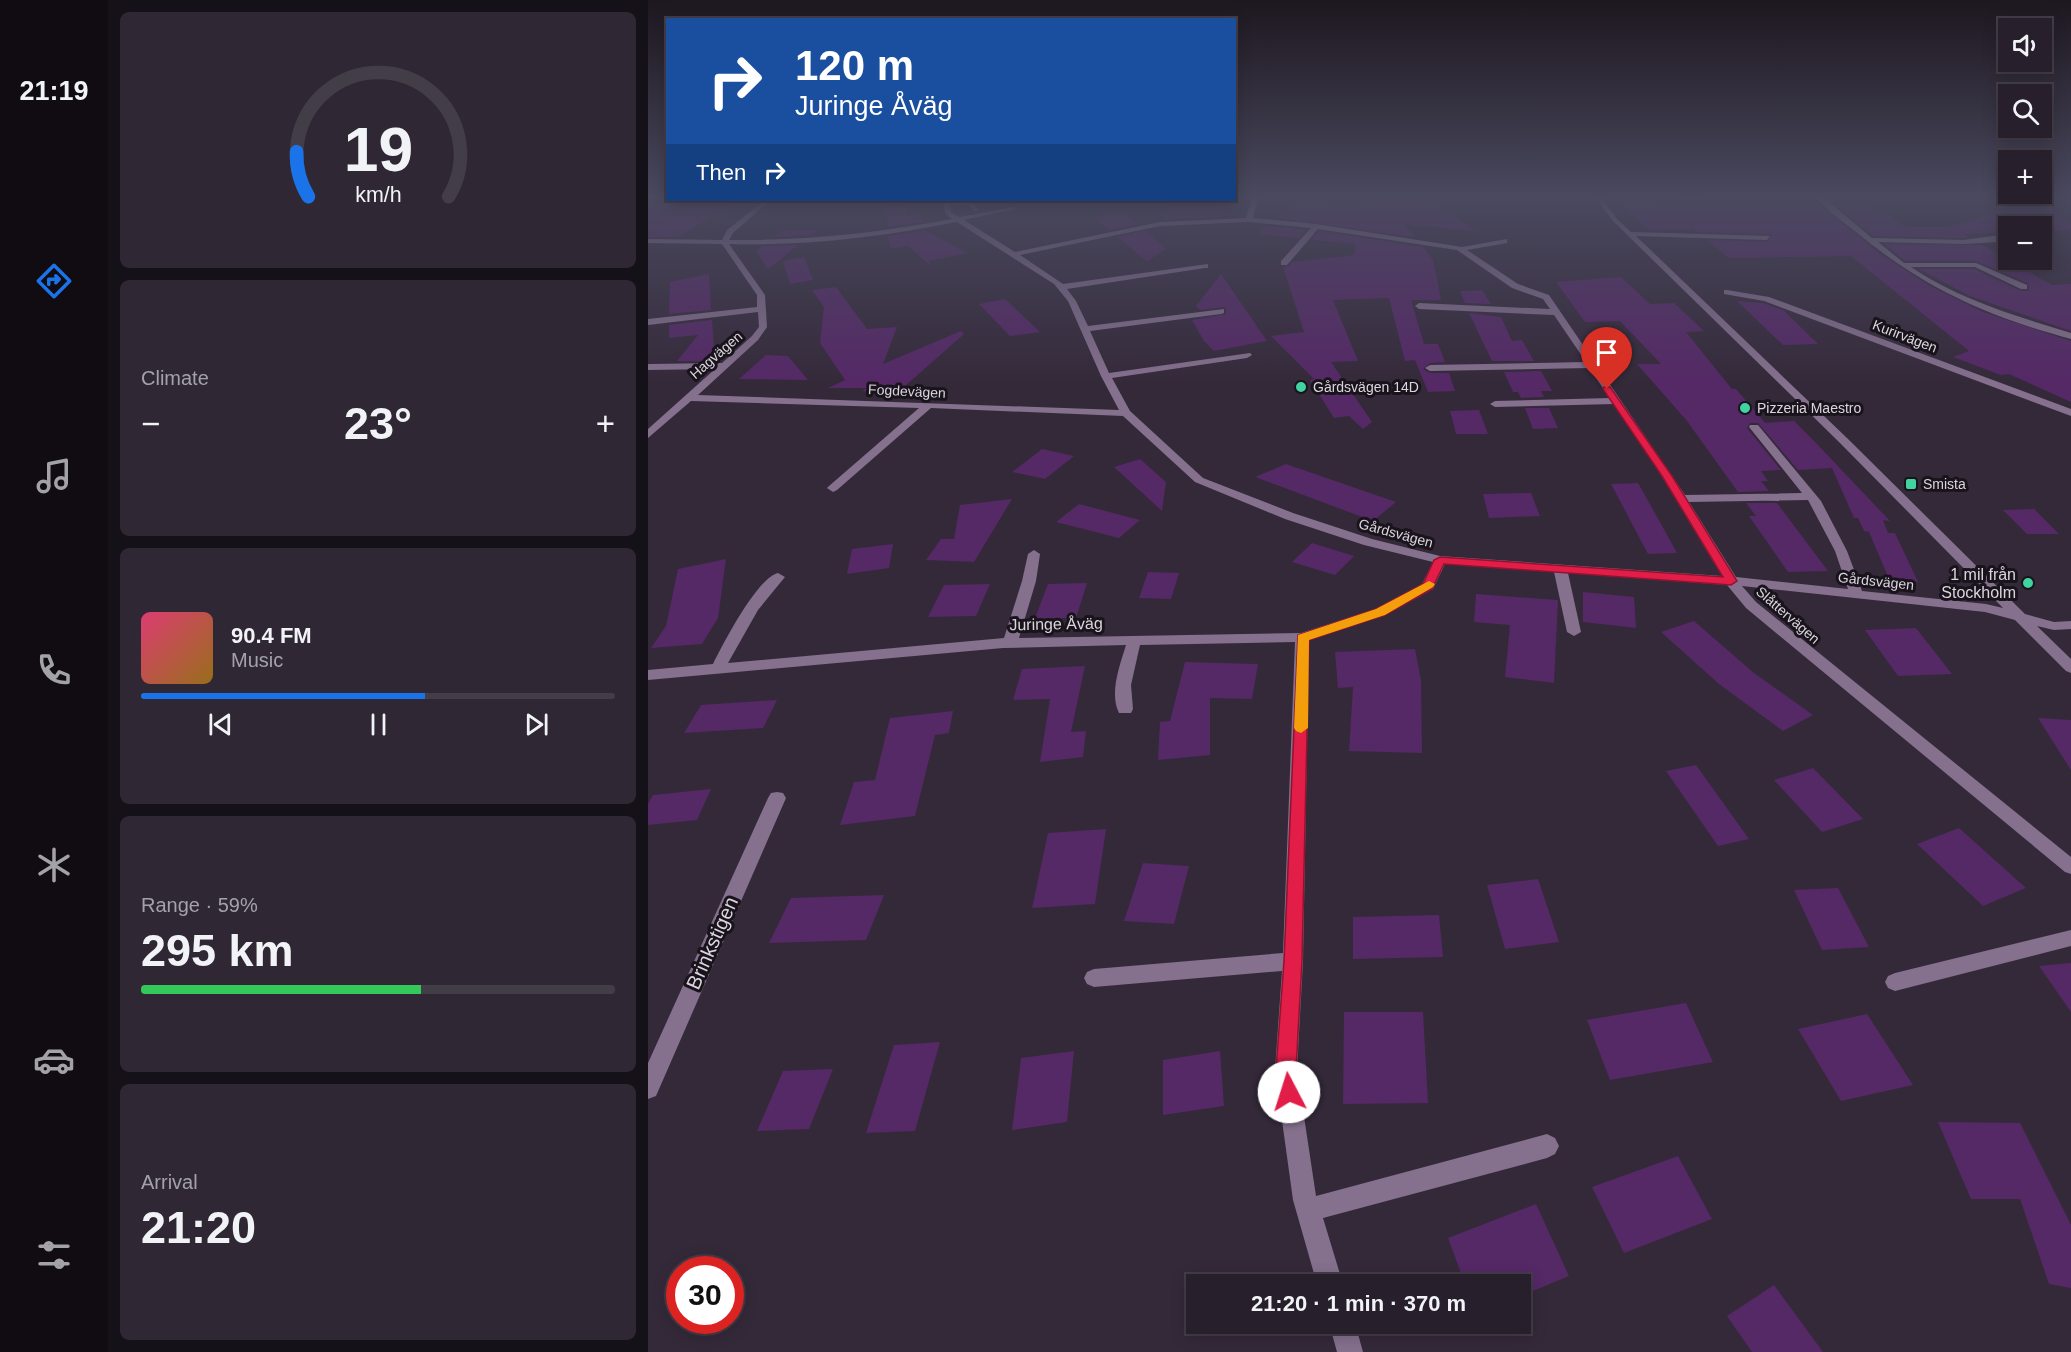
<!DOCTYPE html>
<html lang="en">
<head>
<meta charset="utf-8">
<style>
	body { margin:0; font-family:Arial,sans-serif; background:#2f2733; color:#f1f3f6; height:100vh; display:flex; flex-direction:column; font-size:22px; white-space:nowrap }
	* { box-sizing:border-box; margin:0 }
	p { font-size:20px; color:#a4a2a9 }
	.icon { flex:none; width:33px; height:33px; fill:none; stroke:currentColor; stroke-width:2; stroke-linecap:round; stroke-linejoin:round }
	.map { position:relative; flex:1; overflow:hidden }
	.side { display:flex; flex-direction:column; gap:12px; padding:12px; background:#151118; width:540px }
	.side>* { flex:none }
	.banner { position:absolute; left:18px; top:18px; width:570px; height:183px; border-radius:0px; box-shadow:0 3px 15px #0003,0 0 0 2px #433d47; background:#1a4fa0; color:#fff; overflow:hidden }
	.buttons { position:absolute; left:1350px; top:18px; display:grid; gap:12px }
	.buttons a { display:grid; place-items:center; width:54px; height:54px; border-radius:0px; background:#271f2b; box-shadow:0 3px 15px #0003,0 0 0 2px #433d47; font-size:30px }
	.speed { position:absolute; left:18px; top:1256px; display:flex; gap:12px; font-size:30px; font-weight:700; text-align:center }
	.speed>* { display:grid; place-content:center; width:78px; height:78px; border-radius:50%; background:#271f2b; box-shadow:0 3px 15px #0003,0 0 0 2px #433d47; line-height:1 }
	.speed .limit { border:9px solid #d22; background:#fff; color:#111 }
	.pin { position:absolute; display:grid; place-items:center; width:51px; height:51px; color:#fff; margin:-62px -26px; border-radius:50% 50% 50% 0; rotate:-45deg; box-shadow:0 0 6px #0007 }
	.pin .icon { rotate:45deg }
	.me { position:absolute; width:66px; margin:-33px; rotate:355deg; stroke-linejoin:round; filter:drop-shadow(0 0 4px #0008) }
	.turn { display:flex; align-items:center; gap:21px; height:126px; padding:0 30px; font-size:27px }
	.turn .icon { width:78px; height:78px; stroke-width:2.5 }
	.turn b { display:block; font-size:42px; line-height:51px }
	.then { display:flex; align-items:center; height:57px; padding:0 30px; background:#0003; gap:12px; font-size:22px }
	.big { font-size:45px; font-weight:700; line-height:1.1 }
	.side .card { flex:1; display:flex; flex-direction:column; justify-content:center; gap:9px; min-width:0; padding:0 21px; border-radius:9px; background:#2f2733 }
	.side .dial { align-items:center; gap:0 }
	.dial svg { height:156px; overflow:visible; fill:none; stroke:#433d47; stroke-width:7; stroke-linecap:round; text-anchor:middle }
	.dial text { fill:#f1f3f6; stroke:none }
	.song { display:flex; align-items:center; gap:18px }
	.cover { width:72px; height:72px; border-radius:9px; background:linear-gradient(135deg,hsl(340 70% 55%),hsl(40 70% 35%)) }
	.played { height:6px; border-radius:3px; background:linear-gradient(90deg,#1a73e8 60%,#433d47 60%) }
	.keys { display:flex; justify-content:space-around; direction:ltr }
	.heat { display:flex; justify-content:space-between; align-items:center; font-size:33px; direction:ltr }
	.charge { height:9px; border-radius:4px; background:linear-gradient(90deg,#34c759 59%,#433d47 0) }
	.trip { position:absolute; left:538px; top:1274px; width:345px; height:60px; border-radius:0px; background:#271f2b; box-shadow:0 3px 15px #0003,0 0 0 2px #433d47; font-weight:700; line-height:60px; text-align:center }
	main { display:flex; flex:1; min-height:0 }
	.menu { display:flex; flex-direction:column; width:108px; justify-content:space-around; align-items:center; background:#100c11; color:#a4a2a9 }
	.menu .icon { width:42px; height:42px }
	.menu .on { color:#1a73e8 }
	.menu b { font-size:27px; color:#f1f3f6 }
	.map>svg:first-child { display:block }
	.building { fill:#552866 }
	.lines { fill:none; stroke-linecap:round; stroke-linejoin:round }
	.minor { fill:#85708e; fill-rule:evenodd }
	.route { fill:#e11d48; stroke:#92132f; stroke-width:1.5 }
	.slow { fill:#f59e0b }
	.poi-dot { fill:#40d4a2; stroke:#19141b; stroke-width:2 }
	.labels { text-anchor:middle; dominant-baseline:central; stroke-width:6; stroke-linejoin:round; paint-order:stroke }
	.far-street-label { font-size:14px; fill:#dcd4df; stroke:#19141b }
	.far-poi-label { font-size:14px; fill:#dcd4df; stroke:#19141b; text-anchor:start }
	.poi-label { font-size:16px; fill:#dcd4df; stroke:#19141b; text-anchor:end }
	.street-label { font-size:16px; fill:#dcd4df; stroke:#19141b }
	.near-street-label { font-size:20px; fill:#dcd4df; stroke:#19141b }
</style>
</head>
<body>
<main>
<nav class="menu">
<b>21:19</b>
<svg class="icon on" aria-label="directions" viewBox="0 0 24 24"><path d="M12 3l9 9-9 9-9-9zM9 14v-3h6M13 9l2 2-2 2"/></svg>
<svg class="icon" aria-label="music" viewBox="0 0 24 24"><path d="M9 18V5l10-2v13"/><circle cx="6" cy="18" r="3"/><circle cx="16" cy="16" r="3"/></svg>
<svg class="icon" aria-label="phone" viewBox="0 0 24 24"><path d="M5 4h4l2 5-3 2q2 4 5 5l2-3 5 2v4C11 20 4 13 5 4z"/></svg>
<svg class="icon" aria-label="climate" viewBox="0 0 24 24"><path d="M12 3v18M4 7l16 10M4 17L20 7"/></svg>
<svg class="icon" aria-label="car" viewBox="0 0 24 24"><path d="M5 17H2v-5l4-1 3-4h7l3 4 3 1v5h-3M9 17h6M6 11h13"/><circle cx="7" cy="17" r="2"/><circle cx="17" cy="17" r="2"/></svg>
<svg class="icon" aria-label="filters" viewBox="0 0 24 24"><path d="M4 7h16M4 17h16"/><circle cx="9" cy="7" r="2"/><circle cx="15" cy="17" r="2"/></svg>
</nav>
<section class="side">
<div class="card dial"><svg viewBox="0 0 100 80">
<path d="M14 69A42 42 0 1 1 86 69"/>
<path d="M14 69A42 42 0 0 1 8 46" stroke="#1a73e8"/>
<text x="50" y="56" font-size="32" font-weight="700">19</text>
<text x="50" y="72" font-size="11">km/h</text>
</svg></div>
<div class="card"><p>Climate</p>
<div class="heat"><a>−</a><b class="big">23°</b><a>+</a></div>
</div>
<div class="card">
<div class="song"><i class="cover"></i><div><b>90.4 FM</b><p>Music</p></div></div>
<div class="played"></div>
<div class="keys"><svg class="icon" aria-label="previous" viewBox="0 0 24 24"><path d="M18 5L8 12l10 7zM5 5v14"/></svg><svg class="icon" aria-label="pause" viewBox="0 0 24 24"><path d="M8 5v14M16 5v14"/></svg><svg class="icon" aria-label="next" viewBox="0 0 24 24"><path d="M6 5l10 7-10 7zM19 5v14"/></svg></div>
</div>
<div class="card"><p>Range · 59%</p><b class="big">295 km</b><div class="charge"></div></div>
<div class="card"><p>Arrival</p><b class="big">21:20</b></div>
</section>
<div class="map">
<svg width="1423" height="1352" viewBox="0 0 1423 1352">
	<rect width="100%" height="100%" fill="#342939"/>
	<!-- building -->
	<path class="building" d="M781 197 828 231 756 224 767 237 629 218 648 201 694 206Z
		M0 200H89L31 237H0Z
		M237 200H257L259 216 273 215 275 222 240 227Z
		M596 201 570 217 516 220 522 202Z
		M1381 203 1402 209 1423 223V230L1394 232V226H1360V232L1315 234 1321 237 1315 238 1225 236 1188 205 1226 206 1259 227H1299Z
		M970 204 1172 205 1232 254 1282 286 1335 312 1423 341V402L1361 374 1353 375 1305 357 1321 351 1203 256 1081 258 1059 240 1119 242 1124 234 1048 232 1045 229 1002 230Z
		M477 213 490 224 461 230 445 217Z
		M619 226 658 230 651 238 610 234Z
		M136 230H170L163 235 126 237Z
		M278 231 320 253 281 261 282 265 260 246 242 249 240 236Z
		M498 231 518 249 499 261 469 237Z
		M671 231 775 247 785 260 793 300H763L776 344H790L797 362 782 363 775 369 782 373H801L807 391 780 392 767 360 757 361 741 298 685 300 710 361 683 362 724 422 715 429 701 416 686 418 662 380 666 379 623 336 656 332 635 267 641 266 644 262 707 255V244L664 240Z
		M1237 244 1335 245 1404 285 1423 284V331L1322 296 1271 269H1326L1373 291H1381L1380 283 1328 261H1257Z
		M150 245 120 269 108 251 114 246Z
		M156 257 165 280 142 284 135 261Z
		M61 274 63 310 21 314 22 282Z
		M573 274 586 293 619 341 566 351 556 341 544 320 578 314V309L576 307 552 310 548 306Z
		M973 277 1002 304 1026 303 1056 331 1038 332 1084 389H1088L1117 423 1146 421 1169 444 1242 521 1235 520 1240 533H1247L1270 582 1241 579 1221 532 1216 531 1210 518H1206L1184 468 1150 470 1110 423H1102L1099 428 1133 470 1113 471 1120 481H1113L1121 491 1090 492 1039 421 989 364H1013L972 321 937 322 908 282Z
		M188 287 219 329 249 327 235 364 313 331 316 334 248 394 214 391 218 388H180L197 380 172 343 176 307 164 290Z
		M834 290 843 304 817 303 812 291Z
		M357 299 392 332 362 336 331 304Z
		M1089 301 1115 303 1135 310 1170 344 1135 345Z
		M821 313 853 317 864 341 874 340 886 361H844Z
		M64 320 66 348 62 355 53 361H29L50 335 21 338V325Z
		M118 355 140 356 160 380 91 379Z
		M893 371 904 391H893L896 397 873 398 870 392H865L856 372Z
		M877 408H901L910 428 885 429Z
		M831 410 840 434H808L802 411Z
		M394 449 426 456 397 479 364 472Z
		M492 459 518 482 514 511 466 467Z
		M638 464 748 502 725 521 607 477Z
		M990 483 1012 522 1029 553 1000 554 963 484Z
		M883 493 892 516 841 518 835 494Z
		M364 499 326 562 278 560 293 539H306L312 505Z
		M1098 503H1129L1180 571 1140 572 1101 516H1108Z
		M431 504 492 520 471 538 408 522Z
		M1386 509 1411 534H1379L1355 510Z
		M664 543 706 556 687 575 644 562Z
		M245 544 241 568 199 574 204 549Z
		M78 559 70 618 54 644 3 648 18 626 30 569Z
		M500 572 531 573 523 599 491 598Z
		M439 583 428 618H387L400 584Z
		M342 584 328 616 280 617 296 585Z
		M935 592 986 597 988 628 935 622Z
		M828 594 910 600 906 683 857 677 862 625 826 622Z
		M1046 621 1106 673 1165 715 1135 731 1071 684 1013 632Z
		M1268 628 1304 674 1250 676 1217 630Z
		M767 649 773 680 774 753 701 751 705 687 690 688 687 652Z
		M537 662 610 664 604 699 562 698V755L510 760 512 722 522 721Z
		M437 666 423 732 438 731 435 757 392 762 402 699 365 700 374 669Z
		M129 700 115 728 36 733 53 705Z
		M305 711 301 733 287 735 267 816 192 825 206 782 227 780 242 718Z
		M1390 718 1423 720V770Z
		M1048 765 1101 839 1070 846 1018 771Z
		M1165 768 1215 819 1174 832 1126 780Z
		M63 789 49 820 0 825V804L5 795Z
		M1311 828 1378 888 1335 906 1269 844Z
		M458 829 447 904 384 908 400 833Z
		M495 863 541 866 526 924 476 921Z
		M890 879 911 942 857 949 839 885Z
		M1190 888 1221 947 1174 950 1146 890Z
		M236 895 218 940 121 943 143 898Z
		M791 915 795 957 705 959V917Z
		M1423 963V1012L1391 966Z
		M1038 1003 1065 1062 962 1080 939 1020Z
		M696 1012H775L780 1103 695 1104Z
		M1219 1014 1265 1085 1193 1101 1150 1029Z
		M292 1042 267 1131 218 1133 246 1045Z
		M426 1051 419 1122 364 1130 373 1058Z
		M572 1051 576 1106 515 1115V1060Z
		M185 1069 161 1129 109 1131 135 1071Z
		M1290 1122 1372 1123 1423 1225V1288L1401 1284 1372 1199H1323Z
		M1030 1156 1064 1219 976 1253 944 1187Z
		M888 1204 921 1276 873 1296V1284H817L800 1238Z
		M1126 1285 1175 1352H1104L1079 1316Z"/>
	<g class="lines">
		<!-- minor -->
		<path class="minor" d="M605 196H611L605 218 668 224 814 247 859 239V243L819 250 870 284 901 295 1037 495 1154 493 1101 427 1102 425H1110L1173 501 1199 551 1214 591 1338 604 1355 608 1191 442 965 221 946 196H952L969 219 983 232 1122 236 1119 240 988 236 1199 438 1377 614 1406 622 1423 621V629L1406 630 1389 626 1423 659V673L1418 671 1367 620 1337 612 1094 586 1108 602 1423 857V874L1417 872 1098 608 1079 585 920 573 933 632 926 636 919 632 906 572 797 564 785 589 737 615 661 640 655 961 649 1070 668 1196 899 1134 907 1138 911 1146 907 1154 899 1158 675 1218 695 1284H669L645 1200 627 1070 634 971 446 987 439 984 436 978 439 972 446 969 635 953 647 642 492 645 483 685 485 709 483 713H471C461 693 472 665 478 645L355 648 0 680V670L65 664C75 644 109 578 130 573L137 577 110 610 80 663 356 638 374 581 380 554 386 550 392 554 388 581 371 638 653 633 727 609 774 584 785 562 716 545 637 519 547 482 475 416 283 408 189 490 185 492 179 488 181 486 271 408 43 401 0 438V429L67 369 0 370V364L74 363 104 336 111 327 110 312 0 325V319L109 307V295L74 244 0 243V239L74 240 79 230 117 200H123L85 233 81 240C156 241 230 233 304 219L297 213 295 200H301L302 202 323 200 330 211H326L321 204 302 206 303 212 311 217 367 207V209L316 220 367 252 512 222 598 218ZM309 222 406 284 420 301 453 376 471 410 50 395 110 340 119 327 117 295 81 244C159 246 233 237 309 222ZM601 222 663 228 633 261V265H639L670 229 809 250 864 288 895 299 902 309 771 303 767 306 771 309 906 315 938 362 782 365 777 368 782 371 941 368 962 398 847 401 842 404 847 407 966 404 1013 475 1074 576 792 556 724 539 645 513 555 478 482 411 464 378 599 358 604 355 602 353 461 373 442 331 573 314 576 313V309L440 326 428 301 419 289 557 268H560V264L415 284 372 255 512 226ZM1160 500 1187 551 1200 589 1088 577 1041 502Z
			M1000 196H1052L1055 198 1052 200Z
			M1167 196H1174L1224 238 1315 240 1360 234V238L1349 242 1315 244 1230 242 1256 263H1328L1379 285V289H1373L1327 267H1263C1312 300 1368 316 1423 333V339C1338 316 1276 288 1208 232 1194 221 1178 210 1167 196Z
			M1079 290 1121 297 1423 409V416L1116 301 1076 294V290Z
			M129 792 135 793 138 798 8 1096 0 1099V1063L120 798 123 793Z
			M1423 930V946L1247 991 1240 988 1237 982 1240 976 1247 973Z
			M681 1323H707L715 1352H689Z"/>
	</g>
	<!-- sky -->
	<linearGradient id="sky" x2="0" y2="1"><stop stop-color="#1d171f"/><stop offset="0.51" stop-color="#4a495f"/><stop offset="1" stop-color="#4a495f" stop-opacity="0"/></linearGradient>
	<rect width="1423" height="385" fill="url(#sky)"/>
	<!-- route -->
	<path class="route" d="M956 387H962L1024 476 1089 581 1083 585 796 564 784 589 737 615 661 640 654 961 648 1070 651 1092 648 1099 641 1102 634 1099 628 1070 636 961 650 635 728 609 775 584 786 560 792 557 1075 577 1014 476 955 389Z"/>
	<!-- slow -->
	<path class="slow" d="M781 581 787 584 785 587 737 615 661 640 660 728 653 733 648 731 646 728 650 635 728 609Z"/>
	<!-- markers -->
	<g class="poi-dot">
		<circle cx="653" cy="387" r="6"/>
		<circle cx="1097" cy="408" r="6"/>
		<rect x="1257" y="478" width="12" height="12" rx="3"/>
		<circle cx="1380" cy="583" r="6"/>
	</g>
	<g class="labels">
		<!-- far-street labels -->
		<g class="far-street-label">
			<text transform="translate(1257 336) rotate(21)">Kurirvägen</text>
			<text transform="translate(68 355) rotate(-41)">Hagvägen</text>
			<text transform="translate(259 391) rotate(3)">Fogdevägen</text>
			<text transform="translate(748 533) rotate(15)">Gårdsvägen</text>
			<text transform="translate(1228 581) rotate(6)">Gårdsvägen</text>
			<text transform="translate(1140 615) rotate(41)">Slåttervägen</text>
		</g>
		<!-- far-poi labels -->
		<g class="far-poi-label">
			<text x="665" y="387">Gårdsvägen 14D</text>
			<text x="1109" y="408">Pizzeria Maestro</text>
			<text x="1275" y="484">Smista</text>
		</g>
		<!-- poi labels -->
		<g class="poi-label">
			<text x="1368" y="574">1 mil från<tspan x="1368" dy="18">Stockholm</tspan></text>
		</g>
		<!-- street labels -->
		<g class="street-label">
			<text transform="translate(408 624) rotate(-1)">Juringe Åväg</text>
		</g>
		<!-- near-street labels -->
		<g class="near-street-label">
			<text transform="translate(64 943) rotate(-66)">Brinkstigen</text>
		</g>
	</g>
</svg>
<div class="buttons">
<a><svg class="icon" aria-label="sound" viewBox="0 0 24 24"><path d="M4 9h4l5-4v14l-5-4H4zM17 9q2 3 0 6"/></svg></a>
<a><svg class="icon" aria-label="search" viewBox="0 0 24 24"><circle cx="10" cy="10" r="6"/><path d="M15 15l6 6"/></svg></a>
<a>+</a>
<a>−</a>
</div>
<div class="speed"><div class="limit">30</div></div>
<div class="pin" style="left:959px;top:389px;background:#d93025"><svg class="icon" aria-label="arrive" viewBox="0 0 24 24"><path d="M6 21V4h12l-3 4 3 4H6"/></svg></div>
<svg class="me" style="left:641px;top:1092px" viewBox="-20 -20 40 40"><circle r="19" fill="#fff"/><path d="M0-13L10 11 0 6-10 11z" fill="#e11d48"/></svg>
<div class="trip">21:20 · 1 min · 370 m</div>
<div class="banner">
<div class="turn"><svg class="icon" aria-label="right" viewBox="0 0 24 24"><path d="M7 20v-9h11M14 6l5 5-5 5"/></svg><div><b>120 m</b>Juringe Åväg</div></div>
<div class="then">Then<svg class="icon" aria-label="right" viewBox="0 0 24 24"><path d="M7 20v-9h11M14 6l5 5-5 5"/></svg></div>
</div>
</div>
</main>
</body>
</html>
